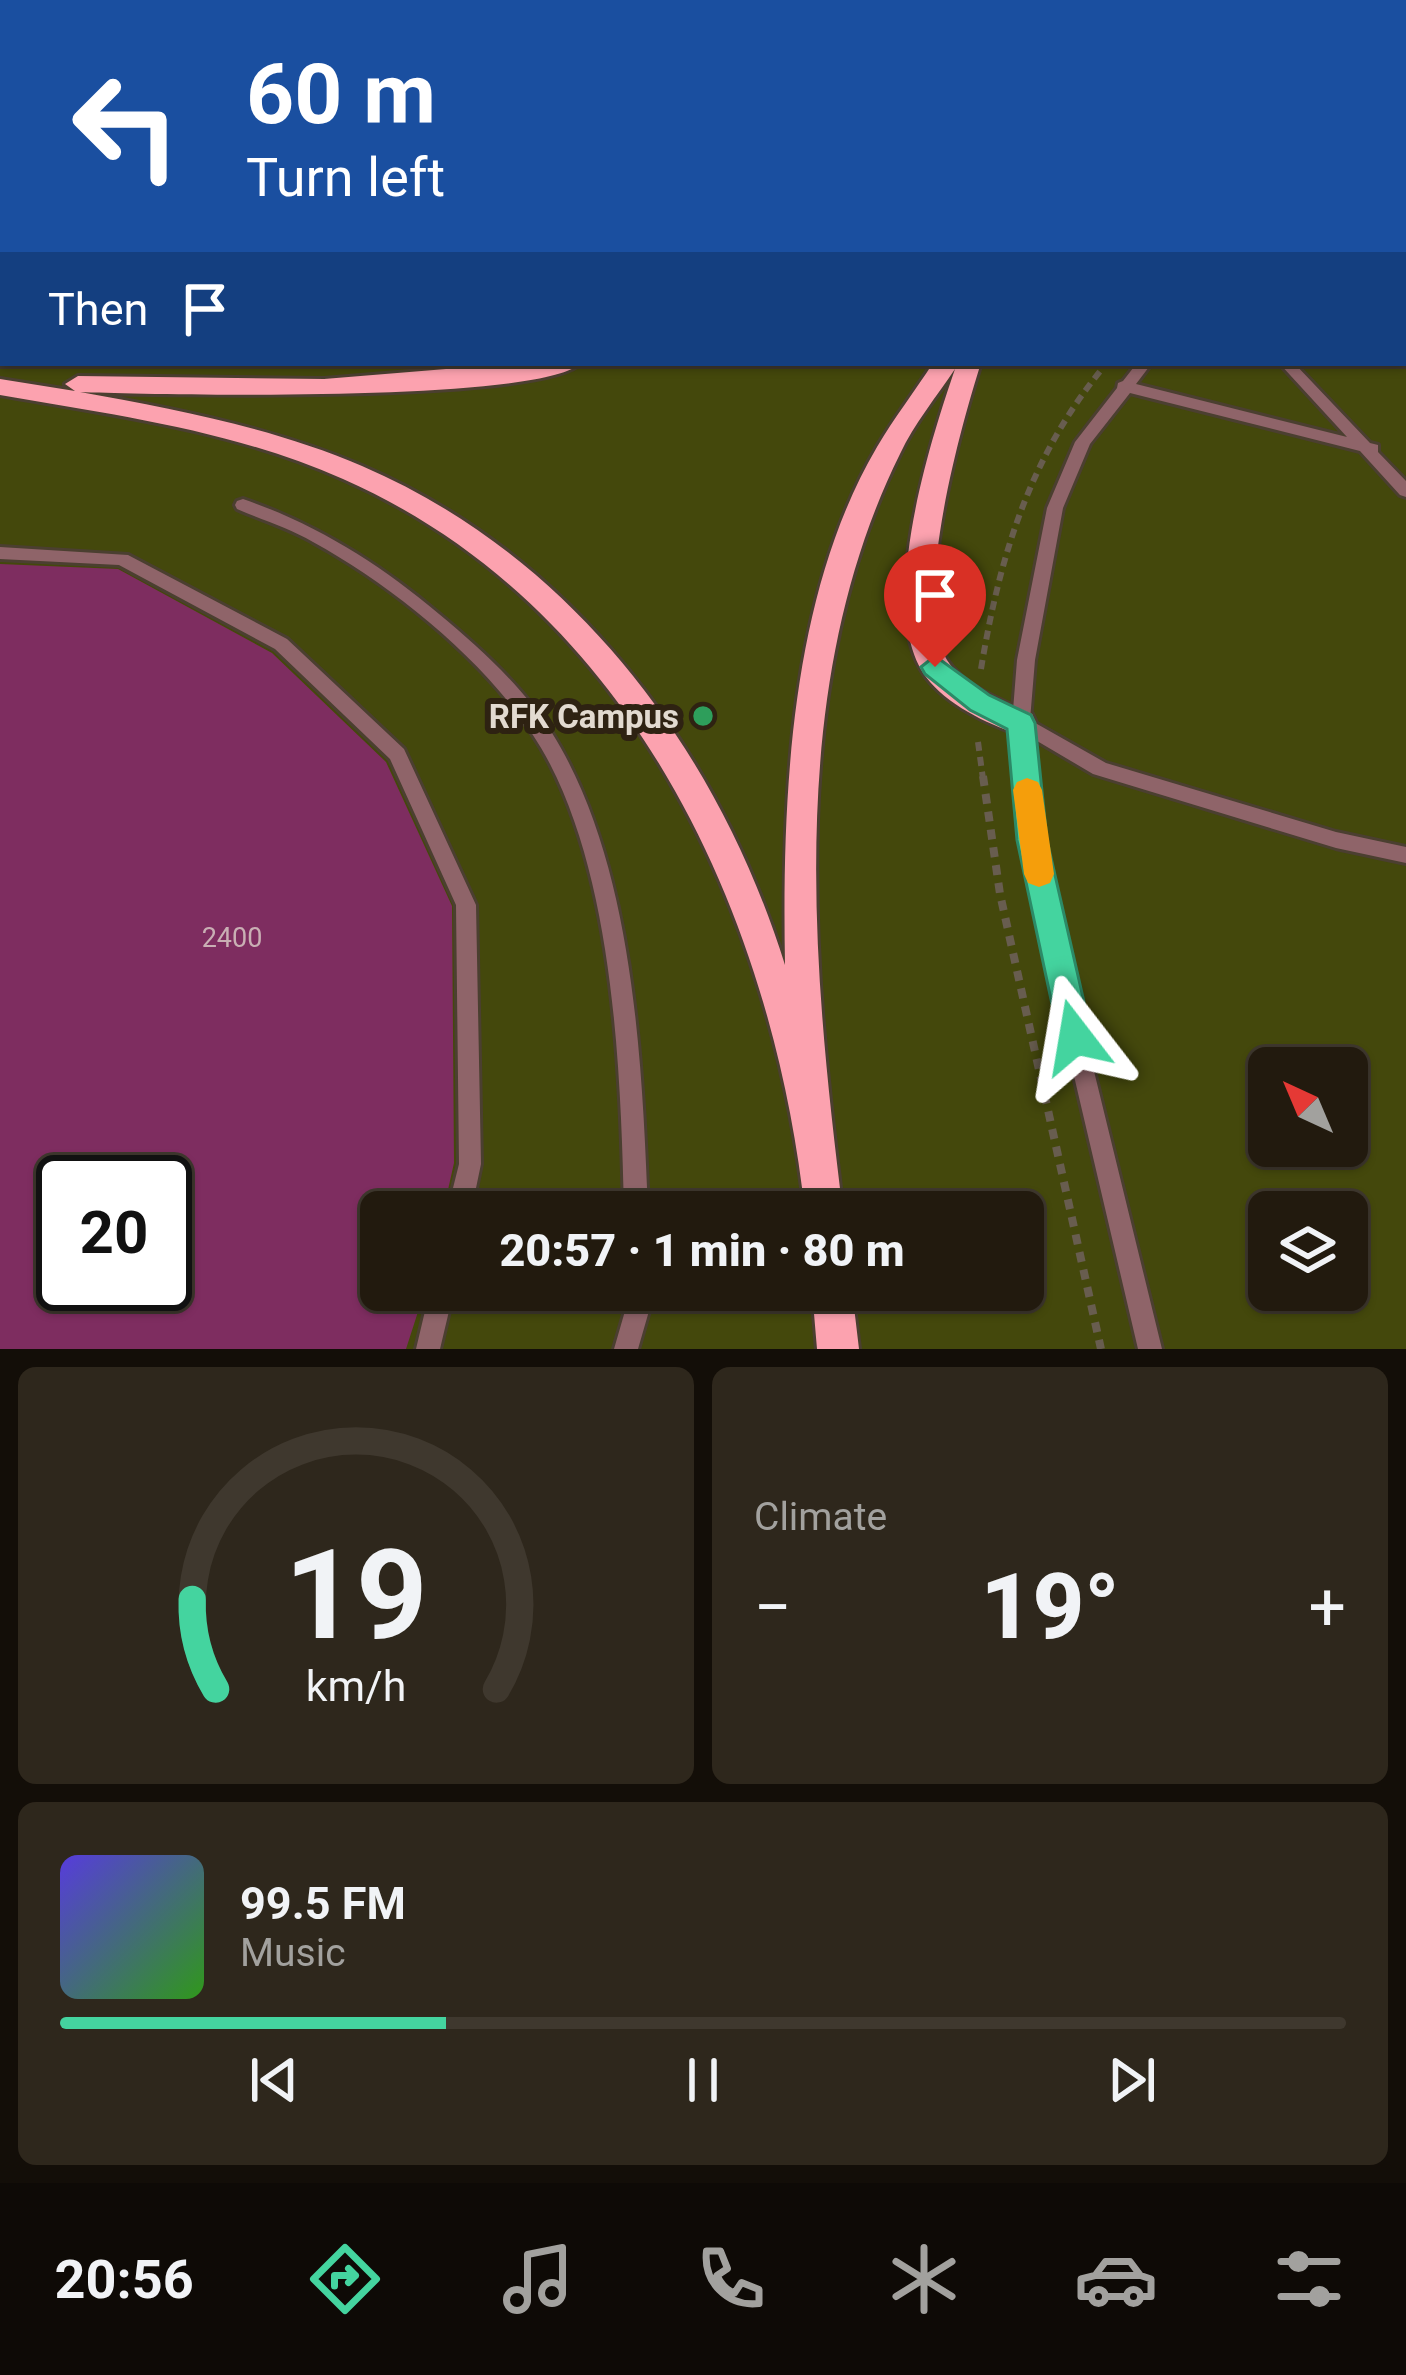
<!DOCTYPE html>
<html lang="en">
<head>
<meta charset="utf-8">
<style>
	body { margin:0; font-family:Roboto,sans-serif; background:#2e271c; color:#f1f3f6; height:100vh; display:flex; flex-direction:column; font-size:45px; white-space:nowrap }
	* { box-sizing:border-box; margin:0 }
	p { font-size:39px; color:#a2a19e }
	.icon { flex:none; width:66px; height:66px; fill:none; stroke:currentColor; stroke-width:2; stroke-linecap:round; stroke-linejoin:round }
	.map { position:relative; height:1349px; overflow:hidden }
	.drawer { display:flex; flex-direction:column; gap:18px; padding:18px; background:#130e08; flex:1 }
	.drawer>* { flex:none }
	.guide { position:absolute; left:0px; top:0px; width:1407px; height:366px; box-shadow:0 3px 9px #0004,0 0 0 3px #3f382e; background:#1a4fa0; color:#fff; overflow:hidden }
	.needle { width:78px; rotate:316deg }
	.buttons { position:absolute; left:1248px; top:1047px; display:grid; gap:24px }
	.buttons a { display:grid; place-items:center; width:120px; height:120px; border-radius:18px; background:#221a0e; box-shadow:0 3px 9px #0004,0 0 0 3px #3f382e; font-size:60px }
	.speed { position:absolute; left:36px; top:1155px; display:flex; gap:24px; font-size:60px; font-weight:700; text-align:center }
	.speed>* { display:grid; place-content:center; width:156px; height:156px; border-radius:50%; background:#221a0e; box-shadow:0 3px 9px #0004,0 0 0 3px #3f382e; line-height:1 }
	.speed .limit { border:6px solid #111; border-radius:18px; background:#fff; color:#111 }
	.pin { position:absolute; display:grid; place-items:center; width:102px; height:102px; color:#fff; margin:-123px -51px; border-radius:50% 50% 50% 0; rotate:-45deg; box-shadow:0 0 12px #0007 }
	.pin .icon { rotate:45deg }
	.me { position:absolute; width:132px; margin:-66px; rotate:346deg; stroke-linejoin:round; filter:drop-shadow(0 0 9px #0008) }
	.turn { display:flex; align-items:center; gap:42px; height:252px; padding:0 48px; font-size:54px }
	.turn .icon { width:156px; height:156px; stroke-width:2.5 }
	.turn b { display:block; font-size:84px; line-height:102px }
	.then { display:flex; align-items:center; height:114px; padding:0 48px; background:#0003; gap:24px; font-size:45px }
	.big { font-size:90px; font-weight:800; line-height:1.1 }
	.drawer .tile { flex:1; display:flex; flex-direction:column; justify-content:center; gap:18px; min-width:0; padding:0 42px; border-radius:18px; background:#2e271c }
	.drawer .dial { align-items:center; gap:0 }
	.dial svg { height:312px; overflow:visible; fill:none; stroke:#3f382e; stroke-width:7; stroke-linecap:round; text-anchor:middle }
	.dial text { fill:#f1f3f6; stroke:none }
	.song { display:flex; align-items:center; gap:36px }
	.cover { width:144px; height:144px; border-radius:18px; background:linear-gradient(135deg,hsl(250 70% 55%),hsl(110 70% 35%)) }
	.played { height:12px; border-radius:6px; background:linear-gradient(90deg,#44d49f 30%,#3f382e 30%) }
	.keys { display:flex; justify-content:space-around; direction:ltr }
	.heat { display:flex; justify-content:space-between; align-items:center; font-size:66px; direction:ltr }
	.drawer .tiles { flex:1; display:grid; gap:18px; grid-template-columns:1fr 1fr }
	.tile:last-child { grid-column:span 2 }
	.trip { position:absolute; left:360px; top:1191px; width:684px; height:120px; border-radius:18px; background:#221a0e; box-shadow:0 3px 9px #0004,0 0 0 3px #3f382e; font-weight:800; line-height:120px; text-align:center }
	.menu { display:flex; height:192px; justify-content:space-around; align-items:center; background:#0e0a06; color:#a2a19e }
	.menu .icon { width:84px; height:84px }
	.menu .on { color:#44d49f }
	.menu b { font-size:54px; color:#f1f3f6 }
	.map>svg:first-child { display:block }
	.green { fill:#44480c; fill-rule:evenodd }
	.forest { fill:#545822 }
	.water { fill:#235058 }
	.building { fill:#7e2d60; fill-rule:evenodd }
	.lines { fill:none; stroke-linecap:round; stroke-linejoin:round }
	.lane-casing { stroke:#4b3f30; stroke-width:6 }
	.street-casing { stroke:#4b3f30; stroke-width:6 }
	.primary-casing { stroke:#4b3f30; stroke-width:6 }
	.path-far2 { stroke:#685d4f; stroke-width:4.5; stroke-dasharray:6 4.5; stroke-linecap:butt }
	.path-far1 { stroke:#685d4f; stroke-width:6; stroke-dasharray:9 6; stroke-linecap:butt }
	.path { stroke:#685d4f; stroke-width:8; stroke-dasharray:10 8; stroke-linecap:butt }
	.lane { fill:#8f6469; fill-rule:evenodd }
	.street { fill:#8f6469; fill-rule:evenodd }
	.primary { fill:#fca2af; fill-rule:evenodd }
	.route { fill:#44d49f; stroke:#2c8a67; stroke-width:3 }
	.slow { fill:#f59e0b }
	.leisure-dot { fill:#2e9e5b; stroke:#2e2212; stroke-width:4.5 }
	.labels { text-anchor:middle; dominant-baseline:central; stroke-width:12; stroke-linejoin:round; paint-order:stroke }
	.number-label { font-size:27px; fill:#c9afb4 }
	.poi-label { font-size:33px; font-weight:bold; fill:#e2dad0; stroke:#2e2212; text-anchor:end }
</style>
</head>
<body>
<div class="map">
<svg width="1406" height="1349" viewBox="0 0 1406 1349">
	<rect width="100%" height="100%" fill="#2e2212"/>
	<!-- green -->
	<path class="green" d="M0 0 863 3H3V363H1404L1406 228V1349H0ZM1269 1068H1347V1146H1269ZM63 1182H165V1284H63ZM381 1212H1023V1290H381ZM1269 1212H1347V1290H1269Z"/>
	<!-- forest -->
	<path class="forest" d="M110 0H704L722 3H114Z"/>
	<!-- water -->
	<path class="water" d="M704 0H1406V228L1404 3Z"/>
	<!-- building -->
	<path class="building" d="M0 564 118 569 272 653 386 762 452 906 454 1163 443 1212H381V1290H425L406 1349H0ZM63 1182H165V1284H63Z"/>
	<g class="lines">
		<defs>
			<path id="lane" d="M1137 363H1152L1136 384 1347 437 1279 363H1294L1370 443 1378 445V452L1406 481V497L1400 495 1360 451 1130 393 1090 444 1063 508 1035 660 1030 720 1106 763 1336 832 1406 847V863L1336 848 1093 774 1032 738 1042 840 1068 965 1162 1349H1138L1048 965 1022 840 1012 723 1017 660 1047 508 1075 442 1117 388 1118 383 1123 381Z
				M243 499C316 524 380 564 439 614 480 648 523 687 552 733 634 864 642 1061 648 1212H624C621 1074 614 888 550 764 504 675 399 589 313 542 289 528 262 520 237 509L235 505 237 501Z
				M0 547 128 555 287 639 404 749 476 905 481 1164 471 1212H447L459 1164 456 905 390 759 275 649 119 565 0 559Z
				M430 1290H454L440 1349H416Z
				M625 1290H649V1311L638 1349H614L625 1311Z"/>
			<path id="street" d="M0 258 3 259V271L0 270Z
				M1404 323 1406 324V337H1404Z"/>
			<path id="primary" d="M1406 10V22L1404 23V11Z
				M518 363H581C542 403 154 395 80 392 175 409 273 428 362 466 572 556 718 750 785 965 782 797 790 595 877 447 894 418 915 391 933 363H981C961 426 911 603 947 660 964 687 1004 702 1032 714L1036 723 1032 732 1021 735C989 725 947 705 926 677 876 610 930 442 955 369 937 396 914 424 900 454 785 686 812 964 843 1212H805C772 914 631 606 343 479 235 431 116 415 0 395V379L75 391 65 384 78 376 324 379Z
				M812 1290H852L859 1349H817Z"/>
		</defs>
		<!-- lane casing -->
		<use href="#lane" class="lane-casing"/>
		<!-- street casing -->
		<use href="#street" class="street-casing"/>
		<!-- primary casing -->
		<use href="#primary" class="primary-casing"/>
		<!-- path-far2 -->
		<path class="path-far2" d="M228 0 233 3"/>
		<!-- path-far1 -->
		<path class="path-far1" d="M981 669C1000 554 1031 453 1107 363
			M978 742 983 779"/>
		<!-- path -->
		<path class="path" d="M983 776 1000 894 1101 1349"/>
		<!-- lane -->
		<use href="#lane" class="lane"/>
		<!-- street -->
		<use href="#street" class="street"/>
		<!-- primary -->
		<use href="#primary" class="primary"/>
	</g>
	<!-- route -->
	<path class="route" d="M935 656 989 695 1031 715 1035 723 1047 840 1092 1037 1087 1048 1075 1052 1064 1048 1059 1037 1017 840 1007 729 970 710 925 674 921 667Z"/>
	<!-- slow -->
	<path class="slow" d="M1027 778 1038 782 1042 790 1054 874 1050 883 1039 887 1028 883 1024 874 1013 790 1017 782Z"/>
	<!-- markers -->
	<circle class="leisure-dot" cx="703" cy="716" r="12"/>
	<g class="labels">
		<!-- number labels -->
		<g class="number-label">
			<text x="232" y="938">2400</text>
		</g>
		<!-- poi labels -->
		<g class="poi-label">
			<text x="679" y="716">RFK Campus</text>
		</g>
	</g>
</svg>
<div class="buttons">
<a><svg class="needle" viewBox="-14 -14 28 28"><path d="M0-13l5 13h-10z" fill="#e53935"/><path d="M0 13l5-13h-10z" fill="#a2a19e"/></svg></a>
<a><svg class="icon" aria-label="layers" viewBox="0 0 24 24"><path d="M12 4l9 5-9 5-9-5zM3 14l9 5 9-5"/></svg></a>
</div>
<div class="speed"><div class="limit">20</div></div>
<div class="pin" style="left:935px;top:667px;background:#d93025"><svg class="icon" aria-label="arrive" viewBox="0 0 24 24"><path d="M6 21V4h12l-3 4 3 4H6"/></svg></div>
<svg class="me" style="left:1075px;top:1037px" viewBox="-20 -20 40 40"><path d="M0-17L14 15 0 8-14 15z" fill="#44d49f" stroke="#fff" stroke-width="4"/></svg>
<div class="trip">20:57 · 1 min · 80 m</div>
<div class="guide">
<div class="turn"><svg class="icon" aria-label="left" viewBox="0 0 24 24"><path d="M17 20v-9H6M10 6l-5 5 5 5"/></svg><div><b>60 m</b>Turn left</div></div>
<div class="then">Then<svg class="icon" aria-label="arrive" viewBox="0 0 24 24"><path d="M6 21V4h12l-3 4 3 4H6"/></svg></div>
</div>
</div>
<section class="drawer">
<div class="tiles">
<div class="tile dial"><svg viewBox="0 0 100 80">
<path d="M14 69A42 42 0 1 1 86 69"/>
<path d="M14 69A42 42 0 0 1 8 46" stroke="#44d49f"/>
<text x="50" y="56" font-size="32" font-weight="700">19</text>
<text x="50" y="72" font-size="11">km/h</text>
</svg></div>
<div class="tile"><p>Climate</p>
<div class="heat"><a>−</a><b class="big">19°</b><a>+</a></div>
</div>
<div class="tile">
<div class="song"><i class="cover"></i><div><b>99.5 FM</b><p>Music</p></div></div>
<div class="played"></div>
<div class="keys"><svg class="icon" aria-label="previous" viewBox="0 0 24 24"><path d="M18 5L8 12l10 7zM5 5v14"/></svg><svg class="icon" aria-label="pause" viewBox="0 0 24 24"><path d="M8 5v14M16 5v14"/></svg><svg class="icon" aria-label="next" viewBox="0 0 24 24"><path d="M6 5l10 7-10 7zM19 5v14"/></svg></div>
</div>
</div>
</section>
<nav class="menu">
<b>20:56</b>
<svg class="icon on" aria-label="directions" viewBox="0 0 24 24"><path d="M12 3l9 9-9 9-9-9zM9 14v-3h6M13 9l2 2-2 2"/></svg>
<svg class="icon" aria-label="music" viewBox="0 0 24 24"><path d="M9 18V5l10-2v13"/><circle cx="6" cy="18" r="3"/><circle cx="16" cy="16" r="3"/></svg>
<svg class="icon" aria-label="phone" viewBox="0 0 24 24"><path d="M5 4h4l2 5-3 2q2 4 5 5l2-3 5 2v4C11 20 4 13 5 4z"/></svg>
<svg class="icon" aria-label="climate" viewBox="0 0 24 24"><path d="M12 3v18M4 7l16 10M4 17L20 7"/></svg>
<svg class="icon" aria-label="car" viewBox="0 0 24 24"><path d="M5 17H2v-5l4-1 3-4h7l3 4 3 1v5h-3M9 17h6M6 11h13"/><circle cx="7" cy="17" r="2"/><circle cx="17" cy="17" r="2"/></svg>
<svg class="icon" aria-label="filters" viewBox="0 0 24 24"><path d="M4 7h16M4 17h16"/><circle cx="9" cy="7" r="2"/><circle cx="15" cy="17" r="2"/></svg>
</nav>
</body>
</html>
